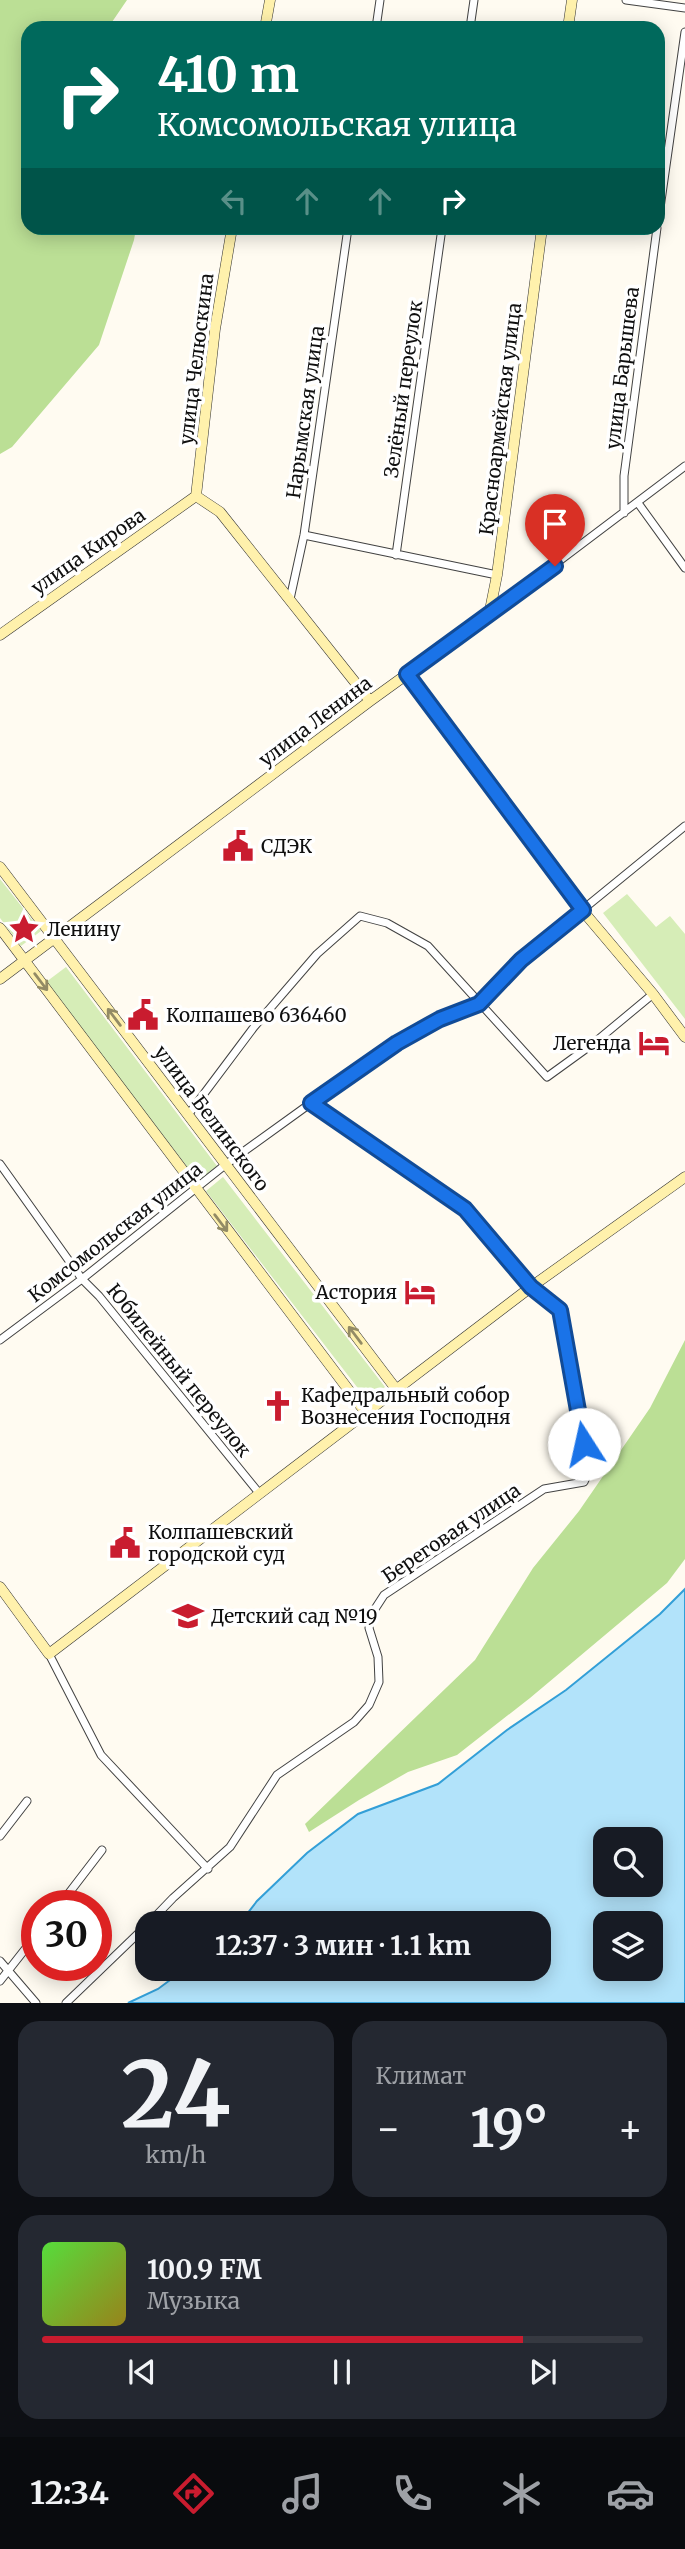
<!DOCTYPE html>
<html lang="ru">
<head>
<meta charset="utf-8">
<style>
	body { margin:0; font-family:Merriweather,serif; background:#242831; color:#f1f3f6; height:100vh; display:flex; flex-direction:column; font-size:26px; white-space:nowrap }
	* { box-sizing:border-box; margin:0 }
	p { font-size:23px; color:#9ea1a6 }
	.icon { flex:none; width:38px; height:38px; fill:none; stroke:currentColor; stroke-width:2; stroke-linecap:round; stroke-linejoin:round }
	.map { position:relative; height:2003px; overflow:hidden }
	.drawer { display:flex; flex-direction:column; gap:18px; padding:18px; background:#0d0f14; flex:1 }
	.drawer>* { flex:none }
	.hud { position:absolute; left:21px; top:21px; width:644px; height:214px; border-radius:21px; box-shadow:0 4px 18px #0003; background:#00695c; color:#fff; overflow:hidden }
	.buttons { position:absolute; left:593px; top:1827px; display:grid; gap:14px }
	.buttons a { display:grid; place-items:center; width:70px; height:70px; border-radius:14px; background:#171b24; box-shadow:0 4px 18px #0003; font-size:35px }
	.speed { position:absolute; left:21px; top:1890px; display:flex; gap:14px; font-size:35px; font-weight:700; text-align:center }
	.speed>* { display:grid; place-content:center; width:91px; height:91px; border-radius:50%; background:#171b24; box-shadow:0 4px 18px #0003; line-height:1 }
	.speed .limit { border:10px solid #d22; background:#fff; color:#111 }
	.pin { position:absolute; display:grid; place-items:center; width:60px; height:60px; color:#fff; margin:-72px -30px; border-radius:50% 50% 50% 0; rotate:-45deg; box-shadow:0 0 7px #0007 }
	.pin .icon { rotate:45deg }
	.me { position:absolute; width:77px; margin:-38px; rotate:350deg; stroke-linejoin:round; filter:drop-shadow(0 0 5px #0008) }
	.turn { display:flex; align-items:center; gap:24px; height:147px; padding:0 21px; font-size:32px }
	.turn .icon { width:91px; height:91px; stroke-width:2.5 }
	.turn b { display:block; font-size:49px; line-height:60px }
	.lanes { display:flex; align-items:center; height:66px; padding:0 21px; background:#0003; justify-content:center; gap:35px; direction:ltr }
	.lanes .off { opacity:.35 }
	.big { font-size:52px; font-weight:700; line-height:1.1 }
	.drawer .card { flex:1; display:flex; flex-direction:column; justify-content:center; gap:10px; min-width:0; padding:0 24px; border-radius:21px; background:#242831 }
	.drawer .dial { align-items:center; gap:0 }
	.dial b { font-size:91px; line-height:1 }
	.song { display:flex; align-items:center; gap:21px }
	.cover { width:84px; height:84px; border-radius:10px; background:linear-gradient(135deg,hsl(110 70% 55%),hsl(50 70% 35%)) }
	.played { height:7px; border-radius:4px; background:linear-gradient(90deg,#c91c2f 80%,#363941 80%) }
	.keys { display:flex; justify-content:space-around; direction:ltr }
	.heat { display:flex; justify-content:space-between; align-items:center; font-size:38px; direction:ltr }
	.drawer .tiles { flex:1; display:grid; gap:18px; grid-template-columns:1fr 1fr }
	.card:last-child { grid-column:span 2 }
	.trip { position:absolute; left:135px; top:1911px; width:416px; height:70px; border-radius:21px; background:#171b24; box-shadow:0 4px 18px #0003; font-weight:700; line-height:70px; text-align:center }
	.tabs { display:flex; height:112px; justify-content:space-around; align-items:center; background:#090b0e; color:#9ea1a6 }
	.tabs .icon { width:49px; height:49px }
	.tabs .current { color:#c91c2f }
	.tabs b { font-size:32px; color:#f1f3f6 }
	.map>svg:first-child { display:block }
	.green { fill:#d6edb7 }
	.forest { fill:#bbdf95 }
	.water { fill:#b2e3fa; stroke:#339fd7; stroke-width:2; fill-rule:evenodd }
	.lines { fill:none; stroke-linecap:round; stroke-linejoin:round }
	.street-casing { stroke:#424242; stroke-width:9 }
	.secondary-casing { stroke:#313131; stroke-width:11 }
	.street { stroke:#fff; stroke-width:7 }
	.secondary { stroke:#fff1ac; stroke-width:10 }
	.oneway { stroke:#938b65 }
	.route-casing { stroke:#114b97; stroke-width:18 }
	.route { stroke:#1a73e8; stroke-width:12 }
	.labels { text-anchor:middle; dominant-baseline:central; stroke-width:7; stroke-linejoin:round; paint-order:stroke }
	.street-label { font-size:19px; fill:#0f0f0f; stroke:#fff }
	.poi-label { font-size:19px; fill:#0f0f0f; stroke:#fff; text-anchor:start }
</style>
</head>
<body>
<div class="map">
<svg width="685" height="2003" viewBox="0 0 685 2003">
	<rect width="100%" height="100%" fill="#fffbf1"/>
	<!-- green -->
	<path class="green" d="M0 879 41 931 21 946 0 918Z
		M627 894 656 927 670 916 685 934V1019L603 913Z
		M66 967 217 1166 198 1181 46 982Z
		M223 1177 385 1387 367 1400 206 1191Z"/>
	<!-- forest -->
	<path class="forest" d="M0 0H127L112 22 120 28H28V228H136L134 240 99 345 12 447 0 454Z
		M685 1340V1559L667 1583 530 1698 457 1755 408 1772 359 1800 309 1832 305 1824 475 1660 533 1568 579 1511 650 1408Z"/>
	<!-- water -->
	<path class="water" d="M685 1589V2003H128L158 1989 185 1969H539V1923H240L257 1901 307 1853 358 1814 438 1784 507 1730 566 1690 660 1614ZM606 1839H651V1885H606ZM606 1923H651V1969H606Z"/>
	<g class="lines">
		<defs>
			<path id="street" d="M626 0 685 8
				M376 28 380 0
				M470 28 474 0
				M658 222 685 32
				M638 503 685 568
				M624 513V476L657 228
				M304 535 497 575
				M396 555 442 228
				M290 599 304 535 348 228
				M489 614 685 466
				M188 1115 254 1027 317 954 360 916 387 923 428 946 547 1077 594 1043 653 994
				M0 1164 82 1279 99 1296 259 1493
				M0 1340 82 1279 225 1165 311 1103 397 1043 440 1019 479 1004 521 960 685 826
				M49 1654 101 1755 208 1869
				M0 1836 27 1801
				M59 1906 102 1850
				M149 1923 173 1898 230 1847 277 1775 354 1722 369 1705 379 1682 378 1657 369 1628 371 1615 384 1595 544 1489 584 1482 589 1471 560 1310 531 1287 465 1209 311 1103
				M0 1961 36 2003
				M0 1981 37 1934
				M66 2003 147 1925"/>
			<path id="secondary" d="M265 28 270 0
				M568 28 572 0
				M196 496 215 329 232 228
				M196 496 220 512 370 701
				M0 635 196 496
				M407 674 582 910 653 994 685 1037
				M0 867 396 1389
				M0 928 366 1413
				M0 979 370 701 489 615 497 575 542 228
				M0 1587 49 1654 531 1287 685 1177"/>
		</defs>
		<!-- street casing -->
		<use href="#street" class="street-casing"/>
		<!-- secondary casing -->
		<use href="#secondary" class="secondary-casing"/>
		<!-- street -->
		<use href="#street" class="street"/>
		<!-- secondary -->
		<use href="#secondary" class="secondary"/>
	</g>
	<!-- one-way arrows -->
	<defs><path id="oneway-shaft" d="M-6 0H5M1.5-3L5.5 0L1.5 3" fill="none" stroke-width="1.6" stroke-linecap="round" stroke-linejoin="round" transform="scale(1.75)"/></defs>
	<g class="oneway">
		<use href="#oneway-shaft" transform="translate(41 982) rotate(53)"/>
		<use href="#oneway-shaft" transform="translate(114 1017) rotate(-127)"/>
		<use href="#oneway-shaft" transform="translate(221 1223) rotate(53)"/>
		<use href="#oneway-shaft" transform="translate(355 1335) rotate(-127)"/>
	</g>
	<g class="lines">
		<defs>
			<path id="route" d="M555 566 407 674 583 910 521 960 479 1004 440 1019 397 1043 311 1103 465 1209 531 1287 560 1310 584 1444"/>
		</defs>
		<!-- route casing -->
		<use href="#route" class="route-casing"/>
		<!-- route -->
		<use href="#route" class="route"/>
	</g>
	<!-- icons -->
	<defs>
		<symbol id="civic-bare" viewBox="-9 -9 18 18"><path d="M-.6-6.5H3V-4.5H.6V-3L4-1V1h2V6H-6V1h2V-1L-.6-3ZM-1.2 2.5V6h2.4V2.5Z" fill="#c91c2f" stroke="#fff" stroke-width="2.5" paint-order="stroke"/></symbol>
		<symbol id="sight-bare" viewBox="-9 -9 18 18"><path d="M0-6L1.8-2.2L6-1.7L2.9 1.2L3.7 5.4L0 3.3L-3.7 5.4L-2.9 1.2L-6-1.7L-1.8-2.2Z" fill="#c91c2f" stroke="#fff" stroke-width="2.5" paint-order="stroke"/></symbol>
		<symbol id="hotel-bare" viewBox="-9 -9 18 18"><path d="M-6-4.5h1.5V1H6V5H4.5V3h-9V5H-6ZM-4 0a1.8 1.8 0 1 1 3.6 0ZM.5 0V-2.5h3Q6-2.5 6 0Z" fill="#c91c2f" stroke="#fff" stroke-width="2.5" paint-order="stroke"/></symbol>
		<symbol id="church-bare" viewBox="-9 -9 18 18"><path d="M-1.2-6h2.4v3.5h3.3v2.4h-3.3V6h-2.4V-.1h-3.3v-2.4h3.3Z" fill="#c91c2f" stroke="#fff" stroke-width="2.5" paint-order="stroke"/></symbol>
		<symbol id="school-bare" viewBox="-9 -9 18 18"><path d="M0-5L7-2L0 1L-7-2ZM-4 1L0 2.5L4 1V4Q0 6-4 4Z" fill="#c91c2f" stroke="#fff" stroke-width="2.5" paint-order="stroke"/></symbol>
	</defs>
	<g fill-rule="evenodd">
		<use href="#civic-bare" x="216" y="824" width="44" height="44"/>
		<use href="#sight-bare" x="2" y="907" width="44" height="44"/>
		<use href="#civic-bare" x="121" y="993" width="44" height="44"/>
		<use href="#hotel-bare" x="632" y="1021" width="44" height="44"/>
		<use href="#hotel-bare" x="398" y="1270" width="44" height="44"/>
		<use href="#church-bare" x="256" y="1384" width="44" height="44"/>
		<use href="#civic-bare" x="103" y="1521" width="44" height="44"/>
		<use href="#school-bare" x="166" y="1594" width="44" height="44"/>
	</g>
	<g class="labels">
		<!-- street labels -->
		<g class="street-label">
			<text transform="translate(196 359) rotate(-83)">улица Челюскина</text>
			<text transform="translate(622 368) rotate(-83)">улица Барышева</text>
			<text transform="translate(403 389) rotate(-82)">Зелёный переулок</text>
			<text transform="translate(305 412) rotate(-82)">Нарымская улица</text>
			<text transform="translate(500 419) rotate(-83)">Красноармейская улица</text>
			<text transform="translate(88 551) rotate(-35)">улица Кирова</text>
			<text transform="translate(315 721) rotate(-37)">улица Ленина</text>
			<text transform="translate(212 1118) rotate(53)">улица Белинского</text>
			<text transform="translate(115 1232) rotate(-38)">Комсомольская улица</text>
			<text transform="translate(179 1370) rotate(51)">Юбилейный переулок</text>
			<text transform="translate(451 1533) rotate(-34)">Береговая улица</text>
		</g>
		<!-- poi labels -->
		<g class="poi-label">
			<text x="261" y="846">СДЭК</text>
			<text x="47" y="929">Ленину</text>
			<text x="166" y="1015">Колпашево 636460</text>
			<text x="631" y="1043" text-anchor="end">Легенда</text>
			<text x="397" y="1292" text-anchor="end">Астория</text>
			<text x="301" y="1395">Кафедральный собор<tspan x="301" dy="22">Вознесения Господня</tspan></text>
			<text x="148" y="1532">Колпашевский<tspan x="148" dy="22">городской суд</tspan></text>
			<text x="211" y="1616">Детский сад №19</text>
		</g>
	</g>
</svg>
<div class="buttons">
<a><svg class="icon" aria-label="search" viewBox="0 0 24 24"><circle cx="10" cy="10" r="6"/><path d="M15 15l6 6"/></svg></a>
<a><svg class="icon" aria-label="layers" viewBox="0 0 24 24"><path d="M12 4l9 5-9 5-9-5zM3 14l9 5 9-5"/></svg></a>
</div>
<div class="speed"><div class="limit">30</div></div>
<div class="pin" style="left:555px;top:566px;background:#d93025"><svg class="icon" aria-label="arrive" viewBox="0 0 24 24"><path d="M6 21V4h12l-3 4 3 4H6"/></svg></div>
<svg class="me" style="left:584px;top:1444px" viewBox="-20 -20 40 40"><circle r="19" fill="#fff"/><path d="M0-13L10 11 0 6-10 11z" fill="#1a73e8"/></svg>
<div class="trip">12:37 · 3 мин · 1.1 km</div>
<div class="hud">
<div class="turn"><svg class="icon" aria-label="right" viewBox="0 0 24 24"><path d="M7 20v-9h11M14 6l5 5-5 5"/></svg><div><b>410 m</b>Комсомольская улица</div></div>
<div class="lanes"><svg class="icon off" aria-label="left" viewBox="0 0 24 24"><path d="M17 20v-9H6M10 6l-5 5 5 5"/></svg><svg class="icon off" aria-label="ahead" viewBox="0 0 24 24"><path d="M12 20V5M6 11l6-6 6 6"/></svg><svg class="icon off" aria-label="ahead" viewBox="0 0 24 24"><path d="M12 20V5M6 11l6-6 6 6"/></svg><svg class="icon" aria-label="right" viewBox="0 0 24 24"><path d="M7 20v-9h11M14 6l5 5-5 5"/></svg></div>
</div>
</div>
<section class="drawer">
<div class="tiles">
<div class="card dial"><b>24</b><p>km/h</p></div>
<div class="card"><p>Климат</p>
<div class="heat"><a>−</a><b class="big">19°</b><a>+</a></div>
</div>
<div class="card">
<div class="song"><i class="cover"></i><div><b>100.9 FM</b><p>Музыка</p></div></div>
<div class="played"></div>
<div class="keys"><svg class="icon" aria-label="previous" viewBox="0 0 24 24"><path d="M18 5L8 12l10 7zM5 5v14"/></svg><svg class="icon" aria-label="pause" viewBox="0 0 24 24"><path d="M8 5v14M16 5v14"/></svg><svg class="icon" aria-label="next" viewBox="0 0 24 24"><path d="M6 5l10 7-10 7zM19 5v14"/></svg></div>
</div>
</div>
</section>
<nav class="tabs">
<b>12:34</b>
<svg class="icon current" aria-label="directions" viewBox="0 0 24 24"><path d="M12 3l9 9-9 9-9-9zM9 14v-3h6M13 9l2 2-2 2"/></svg>
<svg class="icon" aria-label="music" viewBox="0 0 24 24"><path d="M9 18V5l10-2v13"/><circle cx="6" cy="18" r="3"/><circle cx="16" cy="16" r="3"/></svg>
<svg class="icon" aria-label="phone" viewBox="0 0 24 24"><path d="M5 4h4l2 5-3 2q2 4 5 5l2-3 5 2v4C11 20 4 13 5 4z"/></svg>
<svg class="icon" aria-label="climate" viewBox="0 0 24 24"><path d="M12 3v18M4 7l16 10M4 17L20 7"/></svg>
<svg class="icon" aria-label="car" viewBox="0 0 24 24"><path d="M5 17H2v-5l4-1 3-4h7l3 4 3 1v5h-3M9 17h6M6 11h13"/><circle cx="7" cy="17" r="2"/><circle cx="17" cy="17" r="2"/></svg>
</nav>
</body>
</html>
